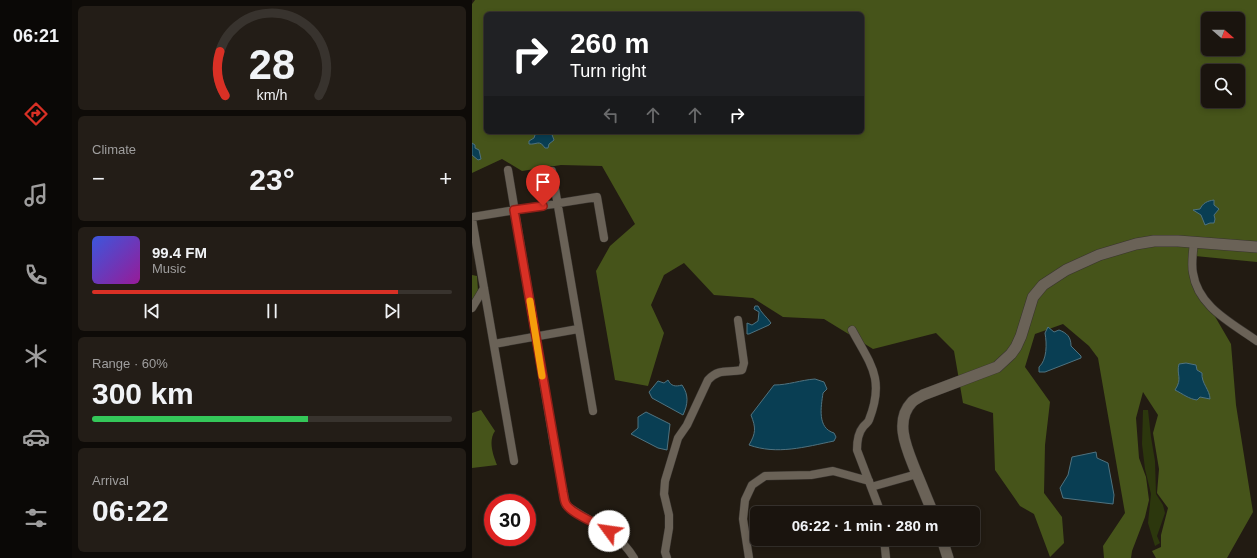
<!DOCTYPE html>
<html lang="en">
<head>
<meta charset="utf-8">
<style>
	body { margin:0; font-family:Helvetica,sans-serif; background:#231d17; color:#f1f3f6; height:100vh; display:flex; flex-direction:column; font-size:15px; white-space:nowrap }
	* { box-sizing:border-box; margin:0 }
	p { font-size:13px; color:#9f9e9e }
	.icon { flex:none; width:22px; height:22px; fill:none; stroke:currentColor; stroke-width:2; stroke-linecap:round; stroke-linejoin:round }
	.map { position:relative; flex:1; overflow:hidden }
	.panel { display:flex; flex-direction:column; gap:6px; padding:6px; background:#0e0b08; width:400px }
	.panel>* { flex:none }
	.guide { position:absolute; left:12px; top:12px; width:380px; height:122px; border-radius:6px; box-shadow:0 2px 6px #0003,0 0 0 1px #38332e; background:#202124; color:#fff; overflow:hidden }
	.needle { width:26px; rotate:110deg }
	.fabs { position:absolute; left:729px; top:12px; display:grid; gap:8px }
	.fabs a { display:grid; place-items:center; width:44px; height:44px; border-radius:6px; background:#1a140e; box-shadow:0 2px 6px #0003,0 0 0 1px #38332e; font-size:20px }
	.speed { position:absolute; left:12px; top:494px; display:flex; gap:8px; font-size:20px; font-weight:700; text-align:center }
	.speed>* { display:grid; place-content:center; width:52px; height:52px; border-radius:50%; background:#1a140e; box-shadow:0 2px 6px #0003,0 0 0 1px #38332e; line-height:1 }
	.speed .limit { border:6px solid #d22; background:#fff; color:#111 }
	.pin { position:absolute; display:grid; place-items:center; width:34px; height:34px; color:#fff; margin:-41px -17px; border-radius:50% 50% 50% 0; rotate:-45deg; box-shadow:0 0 4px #0007 }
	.pin .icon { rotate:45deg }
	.me { position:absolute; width:44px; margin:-22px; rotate:301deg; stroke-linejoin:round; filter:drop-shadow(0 0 3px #0008) }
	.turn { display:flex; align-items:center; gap:14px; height:84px; padding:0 20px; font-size:18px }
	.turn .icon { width:52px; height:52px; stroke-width:2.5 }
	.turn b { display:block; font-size:28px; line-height:34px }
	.lanes { display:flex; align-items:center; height:38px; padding:0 20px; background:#0003; justify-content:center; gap:20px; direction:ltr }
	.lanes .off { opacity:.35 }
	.big { font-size:30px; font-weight:700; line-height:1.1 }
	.panel .widget { flex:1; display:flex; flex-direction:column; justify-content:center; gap:6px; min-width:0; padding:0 14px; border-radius:6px; background:#231d17 }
	.panel .dial { align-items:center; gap:0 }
	.dial svg { height:104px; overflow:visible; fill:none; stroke:#38332e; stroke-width:7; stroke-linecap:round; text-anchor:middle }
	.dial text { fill:#f1f3f6; stroke:none }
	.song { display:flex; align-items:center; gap:12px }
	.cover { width:48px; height:48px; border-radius:6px; background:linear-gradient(135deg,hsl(230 70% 55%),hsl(300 70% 35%)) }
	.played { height:4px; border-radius:2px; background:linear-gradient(90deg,#d93025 85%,#38332e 85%) }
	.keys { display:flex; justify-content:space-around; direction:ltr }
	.heat { display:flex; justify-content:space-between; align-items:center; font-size:22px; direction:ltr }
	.charge { height:6px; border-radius:3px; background:linear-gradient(90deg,#34c759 60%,#38332e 0) }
	.trip { position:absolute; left:278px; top:506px; width:230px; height:40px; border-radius:6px; background:#1a140e; box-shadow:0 2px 6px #0003,0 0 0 1px #38332e; font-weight:700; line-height:40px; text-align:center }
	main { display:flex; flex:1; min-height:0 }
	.tab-bar { display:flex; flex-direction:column; width:72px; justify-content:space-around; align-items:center; background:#0a0806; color:#9f9e9e }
	.tab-bar .icon { width:28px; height:28px }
	.tab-bar .current { color:#d93025 }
	.tab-bar b { font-size:18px; color:#f1f3f6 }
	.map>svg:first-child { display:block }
	.green { fill:#2c370d }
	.forest { fill:#46541a; fill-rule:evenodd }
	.water { fill:#093e53; stroke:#4f727f }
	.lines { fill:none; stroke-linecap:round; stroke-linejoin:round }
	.street-casing { stroke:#39342f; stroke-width:9 }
	.secondary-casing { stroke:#39342f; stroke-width:12 }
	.street { stroke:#6a6257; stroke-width:8 }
	.secondary { stroke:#6a6257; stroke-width:11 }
	.route-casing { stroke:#8d1f18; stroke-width:10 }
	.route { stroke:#d93025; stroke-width:7 }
	.slow { stroke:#f59e0b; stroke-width:7 }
</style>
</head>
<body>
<main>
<nav class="tab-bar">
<b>06:21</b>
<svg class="icon current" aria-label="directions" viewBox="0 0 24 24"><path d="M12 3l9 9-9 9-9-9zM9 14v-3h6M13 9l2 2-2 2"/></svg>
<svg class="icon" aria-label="music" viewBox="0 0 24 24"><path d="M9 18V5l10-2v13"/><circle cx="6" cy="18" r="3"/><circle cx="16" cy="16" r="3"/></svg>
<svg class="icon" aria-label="phone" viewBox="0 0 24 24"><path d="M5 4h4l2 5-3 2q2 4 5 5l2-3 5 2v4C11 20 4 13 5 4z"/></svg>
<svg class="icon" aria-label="climate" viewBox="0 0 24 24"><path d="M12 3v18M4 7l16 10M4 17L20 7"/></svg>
<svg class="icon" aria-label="car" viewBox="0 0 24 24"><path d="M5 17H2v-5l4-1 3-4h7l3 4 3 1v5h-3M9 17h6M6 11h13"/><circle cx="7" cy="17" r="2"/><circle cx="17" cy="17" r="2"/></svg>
<svg class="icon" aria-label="filters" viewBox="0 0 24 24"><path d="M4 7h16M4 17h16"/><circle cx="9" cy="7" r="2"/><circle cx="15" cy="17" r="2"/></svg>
</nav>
<section class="panel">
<div class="widget dial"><svg viewBox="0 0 100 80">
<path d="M14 69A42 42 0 1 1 86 69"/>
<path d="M14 69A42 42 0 0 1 10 35" stroke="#d93025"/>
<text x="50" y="56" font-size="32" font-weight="700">28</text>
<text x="50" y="72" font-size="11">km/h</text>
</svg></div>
<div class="widget"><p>Climate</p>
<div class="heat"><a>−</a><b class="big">23°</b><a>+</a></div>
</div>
<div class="widget">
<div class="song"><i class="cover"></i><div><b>99.4 FM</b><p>Music</p></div></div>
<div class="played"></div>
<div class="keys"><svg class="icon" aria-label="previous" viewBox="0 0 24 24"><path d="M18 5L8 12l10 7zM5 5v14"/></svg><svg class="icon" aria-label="pause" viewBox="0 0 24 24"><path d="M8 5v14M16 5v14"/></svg><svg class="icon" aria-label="next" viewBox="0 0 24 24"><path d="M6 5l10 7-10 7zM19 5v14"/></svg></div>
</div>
<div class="widget"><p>Range · 60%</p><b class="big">300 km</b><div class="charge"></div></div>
<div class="widget"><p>Arrival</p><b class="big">06:22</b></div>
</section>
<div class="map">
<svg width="785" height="558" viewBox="0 0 785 558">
	<rect width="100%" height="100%" fill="#221b12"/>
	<!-- green -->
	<path class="green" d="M671 410H676L679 437 683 461 684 494 691 505 693 513 685 536 688 543 683 546 676 523 679 494 673 469 670 444Z"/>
	<!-- forest -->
	<path class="forest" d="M3 0H785V262L723 256V282L759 344 764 405 781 512 755 558H684L680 551 689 547V535L696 508 685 493 687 469 681 433 686 415 671 392 664 418 667 458 674 477 677 500 673 517 660 551 659 558H632L631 546 653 513 626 358 617 346 591 324 563 334 553 367 578 402 573 445 572 493 590 517 592 543 578 557 562 514 548 506 523 470 521 413 491 403 482 351 464 333 401 349 352 319 311 317 281 298 242 295 212 263 192 275 179 305 192 333 176 386 143 380 124 271 138 246 163 224 130 166 89 165 50 171 30 159 0 173V4ZM14 14H390V132H14ZM736 19H766V49H736ZM736 71H766V101H736Z
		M0 275 5 276 6 291 0 300Z
		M9 410 23 431C16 441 21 455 25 465L0 468V413Z"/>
	<!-- water -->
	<path class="water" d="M60 132H79L82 140 77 144 76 148H73C67 139 65 145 57 144V141L62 138 63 135Z
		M0 143 3 145V148L7 150 9 159 6 160 0 155Z
		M742 200V205L747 209 742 215 743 219 742 223H738L733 225 729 215 721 210 728 209C731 203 735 201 742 200Z
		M283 306H286C289 313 295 317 299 323L297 325 277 334H275V323L280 325 286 321 287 312 282 309Z
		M576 327 582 332 587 330C595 333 599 337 599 346L609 356V358L573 372H567V367C575 360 575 344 573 333Z
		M714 363 724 365 725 370 730 373C729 383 738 390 738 399L728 397 725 400C717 399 711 394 703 390 711 378 704 375 707 364Z
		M343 379 352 382 355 389 351 393C349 407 345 428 362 433L364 437 362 441C333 447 305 455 277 445 284 433 284 428 279 415L302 385C316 385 329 380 343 379Z
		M196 380C199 386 203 387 210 385 217 395 216 404 211 415L180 398 177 392 186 381 192 383Z
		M174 412 198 424 195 450 186 448 159 434 166 428V417Z
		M624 452 625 458 636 463 642 495 641 504 591 498 588 488 596 475 600 457Z"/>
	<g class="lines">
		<defs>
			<path id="street" d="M36 170 82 445 94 505C118 523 145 530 162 558
				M80 171 121 411
				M0 217 125 197 132 238
				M0 219 42 461
				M722 242C721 252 719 264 721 273 726 307 760 323 785 341
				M0 308 12 288
				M380 330C399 365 413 379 397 420 396 423 393 424 391 427 386 433 385 442 385 450L409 513
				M22 344 106 329
				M399 487 445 474
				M412 539 414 558
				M195 558 193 552 197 528V515L192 494 193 481 206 438 215 425 236 380C247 368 256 373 270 370L272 363 266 320
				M277 558 271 519 273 500 280 485 293 476 339 475 361 471 397 481"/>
			<path id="secondary" d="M461 513C455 499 450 486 444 472 436 451 421 422 440 402 443 399 448 397 451 395L525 367 539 354 544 347 549 336 561 297 571 285 594 270 627 255 664 244 682 241H706L785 247
				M470 539 476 558"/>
		</defs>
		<!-- street casing -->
		<use href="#street" class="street-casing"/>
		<!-- secondary casing -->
		<use href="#secondary" class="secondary-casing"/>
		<!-- street -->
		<use href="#street" class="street"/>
		<!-- secondary -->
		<use href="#secondary" class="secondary"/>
	</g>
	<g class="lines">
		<defs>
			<path id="route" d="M71 206 42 210 91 492C92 496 92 501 94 504 99 514 127 524 137 531"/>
		</defs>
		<!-- route casing -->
		<use href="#route" class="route-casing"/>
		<!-- route -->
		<use href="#route" class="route"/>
		<!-- slow -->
		<path class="slow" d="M58 301 70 376"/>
	</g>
</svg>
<div class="fabs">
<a><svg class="needle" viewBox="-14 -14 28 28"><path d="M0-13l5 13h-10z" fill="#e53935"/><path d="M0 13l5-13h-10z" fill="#9f9e9e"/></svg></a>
<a><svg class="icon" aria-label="search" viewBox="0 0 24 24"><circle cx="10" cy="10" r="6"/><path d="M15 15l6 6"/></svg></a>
</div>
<div class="speed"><div class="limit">30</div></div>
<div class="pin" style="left:71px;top:206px;background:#d93025"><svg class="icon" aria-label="arrive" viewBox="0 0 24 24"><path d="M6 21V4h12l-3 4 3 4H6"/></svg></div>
<svg class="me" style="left:137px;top:531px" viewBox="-20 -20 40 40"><circle r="19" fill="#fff"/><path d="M0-13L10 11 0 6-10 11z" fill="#d93025"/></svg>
<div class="trip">06:22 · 1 min · 280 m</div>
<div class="guide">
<div class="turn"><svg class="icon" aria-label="right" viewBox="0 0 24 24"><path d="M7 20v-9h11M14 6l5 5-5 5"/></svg><div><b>260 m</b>Turn right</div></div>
<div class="lanes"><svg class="icon off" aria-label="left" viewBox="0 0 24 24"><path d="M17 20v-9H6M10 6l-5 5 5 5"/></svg><svg class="icon off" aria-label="ahead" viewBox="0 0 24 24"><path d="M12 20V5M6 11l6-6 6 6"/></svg><svg class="icon off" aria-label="ahead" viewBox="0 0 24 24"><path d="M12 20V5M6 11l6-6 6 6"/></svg><svg class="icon" aria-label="right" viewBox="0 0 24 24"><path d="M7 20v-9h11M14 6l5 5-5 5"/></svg></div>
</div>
</div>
</main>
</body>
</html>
